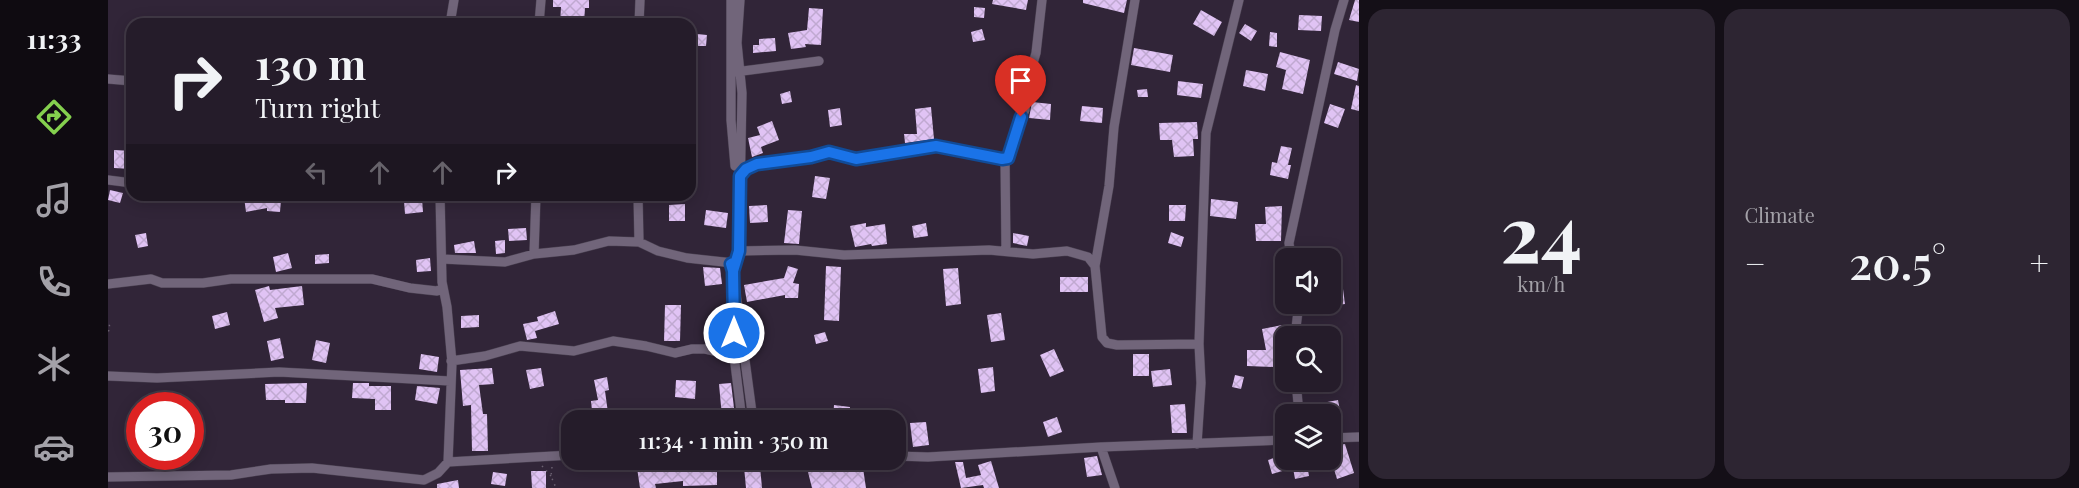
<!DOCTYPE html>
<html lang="en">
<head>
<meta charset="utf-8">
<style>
	body { margin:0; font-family:"Playfair Display",serif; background:#2d2532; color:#f1f3f6; height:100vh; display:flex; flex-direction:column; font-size:22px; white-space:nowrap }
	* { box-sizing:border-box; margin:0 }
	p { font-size:20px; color:#a3a1a8 }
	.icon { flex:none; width:33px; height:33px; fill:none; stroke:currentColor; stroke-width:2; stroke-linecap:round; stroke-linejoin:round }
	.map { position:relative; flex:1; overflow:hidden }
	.details { display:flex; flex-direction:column; gap:9px; padding:9px; background:#140f17; width:720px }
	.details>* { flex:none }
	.guide { position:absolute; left:18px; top:18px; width:570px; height:183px; border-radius:18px; box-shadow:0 3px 15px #0003,0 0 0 2px #423a47; background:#251c2a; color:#f1f3f6; overflow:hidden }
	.tools { position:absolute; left:1167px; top:248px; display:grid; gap:12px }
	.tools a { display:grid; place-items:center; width:66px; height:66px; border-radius:12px; background:#251c2a; box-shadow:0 3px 15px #0003,0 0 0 2px #423a47; font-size:30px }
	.speed { position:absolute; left:18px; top:392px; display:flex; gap:12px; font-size:30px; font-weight:700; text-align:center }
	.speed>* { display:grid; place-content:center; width:78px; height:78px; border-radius:50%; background:#251c2a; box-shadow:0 3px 15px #0003,0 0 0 2px #423a47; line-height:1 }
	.speed .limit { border:9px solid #d22; background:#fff; color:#111 }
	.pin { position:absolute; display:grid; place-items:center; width:51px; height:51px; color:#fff; margin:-62px -26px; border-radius:50% 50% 50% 0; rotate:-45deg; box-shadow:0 0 6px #0007 }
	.pin .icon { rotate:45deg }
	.me { position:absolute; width:66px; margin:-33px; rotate:0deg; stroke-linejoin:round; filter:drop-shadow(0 0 4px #0008) }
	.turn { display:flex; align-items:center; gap:21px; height:126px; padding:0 30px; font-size:27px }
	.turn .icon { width:78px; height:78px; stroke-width:2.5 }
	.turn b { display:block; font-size:42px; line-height:51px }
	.lanes { display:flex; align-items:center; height:57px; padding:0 30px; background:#0003; justify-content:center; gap:30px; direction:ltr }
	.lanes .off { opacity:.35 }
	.big { font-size:45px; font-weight:600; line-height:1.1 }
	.details .tile { flex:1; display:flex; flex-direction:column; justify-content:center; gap:9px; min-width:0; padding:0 21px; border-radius:18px; background:#2d2532 }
	.details .dial { align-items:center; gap:0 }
	.dial b { font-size:78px; line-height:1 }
	.heat { display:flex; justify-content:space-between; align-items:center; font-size:33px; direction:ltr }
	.details .tiles { flex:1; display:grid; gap:9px; grid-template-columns:repeat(2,1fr) }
	.trip { position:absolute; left:453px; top:410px; width:345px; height:60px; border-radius:18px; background:#251c2a; box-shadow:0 3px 15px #0003,0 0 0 2px #423a47; font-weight:600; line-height:60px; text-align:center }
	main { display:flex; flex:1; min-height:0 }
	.tabs { display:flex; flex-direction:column; width:108px; justify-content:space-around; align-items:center; background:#0f0b11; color:#a3a1a8 }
	.tabs .icon { width:42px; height:42px }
	.tabs .selected { color:#84d04e }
	.tabs b { font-size:27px; color:#f1f3f6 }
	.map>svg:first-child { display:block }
	.building { fill:url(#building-cross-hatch) }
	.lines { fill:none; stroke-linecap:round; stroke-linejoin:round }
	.minor-casing { stroke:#4a4151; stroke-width:10 }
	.path { stroke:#6b6171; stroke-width:1.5; stroke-dasharray:1.5 4.5; stroke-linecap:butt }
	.minor { stroke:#71657a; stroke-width:9 }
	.route-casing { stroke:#114b97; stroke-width:15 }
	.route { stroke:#1a73e8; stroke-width:10 }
</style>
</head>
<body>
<main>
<nav class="tabs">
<b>11:33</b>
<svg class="icon selected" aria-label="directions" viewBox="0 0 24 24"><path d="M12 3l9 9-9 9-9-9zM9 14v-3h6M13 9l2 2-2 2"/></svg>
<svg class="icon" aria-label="music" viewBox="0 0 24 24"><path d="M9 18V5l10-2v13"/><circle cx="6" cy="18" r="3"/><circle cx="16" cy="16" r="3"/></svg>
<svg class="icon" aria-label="phone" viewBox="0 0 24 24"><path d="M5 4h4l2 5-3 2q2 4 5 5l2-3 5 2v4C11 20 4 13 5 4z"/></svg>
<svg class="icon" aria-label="climate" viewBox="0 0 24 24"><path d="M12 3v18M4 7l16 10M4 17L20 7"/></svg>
<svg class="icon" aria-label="car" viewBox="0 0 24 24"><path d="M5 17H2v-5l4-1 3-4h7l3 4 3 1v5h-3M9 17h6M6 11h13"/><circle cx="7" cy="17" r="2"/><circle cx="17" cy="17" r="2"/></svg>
</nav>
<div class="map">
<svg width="1251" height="488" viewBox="0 0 1251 488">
	<defs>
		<pattern id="building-cross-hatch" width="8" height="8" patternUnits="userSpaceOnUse" patternTransform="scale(1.5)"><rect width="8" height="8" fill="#e0c3f4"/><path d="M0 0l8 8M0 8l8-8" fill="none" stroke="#c0a9d1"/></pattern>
	</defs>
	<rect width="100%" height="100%" fill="#312538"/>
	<!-- building -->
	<path class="building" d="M445 0H481V8H477L476 24H452L453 7H445Z
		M885 0H920L918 10 884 4Z
		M975 0H1019L1016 13 975 3Z
		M1247 0H1251V22L1241 20Z
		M866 7 877 8 876 18 866 17Z
		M701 8 715 9 713 45 697 44 698 47 683 49 680 33 699 30Z
		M1093 10 1114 22 1106 36 1085 24Z
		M1191 15 1214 16 1213 31 1190 30Z
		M1137 24 1149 31 1143 41 1131 33Z
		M874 29 877 40 865 42 863 32Z
		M1162 32 1169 33V47L1161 46Z
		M589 34 599 35 598 46H588Z
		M667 38 668 51 645 53V45H651V39Z
		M1026 48 1065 55 1062 72 1023 65Z
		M1172 52 1202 60 1195 94 1174 89 1178 70 1168 67Z
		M1230 62 1251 69 1249 81 1226 74Z
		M1138 70 1160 74 1157 91 1135 86Z
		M1070 81 1095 84 1093 98 1069 95Z
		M1248 85 1251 86V111L1243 109Z
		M1039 89 1040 97H1030L1029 90Z
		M682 91 684 102 674 104 672 94Z
		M924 102 943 104 942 120 921 118Z
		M1222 104 1237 109 1230 128 1216 123Z
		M974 106 995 108 994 123 972 121Z
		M823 107 826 139 797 143 796 134H809L807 109Z
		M732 108 734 125 722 127 720 110Z
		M664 121 671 140 653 147 655 153 644 157 640 138 652 135 649 127Z
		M1089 122 1090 139H1085L1086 156 1066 157 1064 140H1052L1051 123Z
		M1173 146 1184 148 1180 165H1183L1180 179 1162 175 1164 162 1169 163Z
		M6 150 24 151 23 169 6 168Z
		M707 176 722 178 718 199 704 197Z
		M2 190 15 193 12 203 0 200Z
		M147 195 148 199 173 200 172 212 159 211V208L138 212 136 197Z
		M314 199 315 212 297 214 296 201Z
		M1103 199 1130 202 1128 219 1102 216Z
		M577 204V221H561V205Z
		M659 205 660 222 642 223 641 206Z
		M1061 205H1078L1077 221H1061Z
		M1174 206 1173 241H1148L1147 224H1158L1157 207Z
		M598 210 620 213 618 228 596 225Z
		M680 210 694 211 691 244 676 243Z
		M758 223V227L777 224 779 244 764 246 763 244 747 247 742 226Z
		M818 223 820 236 806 238 804 226Z
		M418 228 419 240 401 241 400 229Z
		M1063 232 1076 237 1073 247 1060 243Z
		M38 233 40 246 30 248 27 235Z
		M905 233 921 236 919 246 905 243Z
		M397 240V253L388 254 387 241Z
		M366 241 368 253H347L346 245Z
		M180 253 184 268 168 272 165 257Z
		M221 254V263L207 264V255Z
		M322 258 323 271 309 272 308 260Z
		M680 266 690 269 685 283 691 284 690 298H677V295L639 302 636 285 676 278Z
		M718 266 733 267 731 321 716 320Z
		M595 267 612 268 614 284 597 286Z
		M850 268 853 304 838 306 835 269Z
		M952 277H980V292H952Z
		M161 286 162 290 194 286 196 305 167 308 170 318 156 322 147 290Z
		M1235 289 1237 304 1222 306V290Z
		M557 305H573L572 341H556Z
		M447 311 451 324 427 331 429 338 419 340 415 324 430 321 429 317Z
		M119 312 122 325 107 329 104 316Z
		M893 313 897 340 883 342 879 315Z
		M371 315V327L353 328V316Z
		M1174 325 1177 340 1166 342V367L1139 366V350H1158L1154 329Z
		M717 332 720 341 708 344 706 335Z
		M172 338 176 358 163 361 159 341Z
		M208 340 222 343 218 363 204 360Z
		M946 349 956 371 942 377 932 355Z
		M313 354 331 357 329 372 311 369Z
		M1025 354H1041V376H1025Z
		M885 367 887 391 873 393 870 369Z
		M384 368 386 384 371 385 375 414H379L380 451H364L363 405 355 406 352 370Z
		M433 368 436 386 422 389 418 370Z
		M1062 369 1064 385 1045 387 1043 371Z
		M1127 375 1136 377 1133 389 1124 387Z
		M499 377 501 390 497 391 501 420H485L483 401 490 400 486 380Z
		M568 380 588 381 587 399 567 397Z
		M199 383 198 403H177V400H158L157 384Z
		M245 383H261V386H283V410H267V399L244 398Z
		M623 383 627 416 614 417 611 384Z
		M309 386 332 388 329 404 307 400Z
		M1230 400 1235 427 1222 429V414H1216L1214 403Z
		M1077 404 1079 433H1064L1062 405Z
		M726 405 742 407 741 420H725Z
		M570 410 571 420H555L554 412Z
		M949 417 954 432 940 437 935 422Z
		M818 422 821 445 805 447 802 423Z
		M1237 444 1246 473 1229 479 1222 456 1230 454 1228 445Z
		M1175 455 1176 459H1198L1201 476 1187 479 1185 468 1164 474 1160 460Z
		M989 456 994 475 979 477 976 458Z
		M543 459 544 464 564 462V466L589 464 590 471 609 470V485L575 486V481L547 484 548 488H532L528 461Z
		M883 461 891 488H876L875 485 853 488 847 462H855L858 478 873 475 870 465Z
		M728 462 729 472 755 468 758 488H704L700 472 719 468V463Z
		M652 466 654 488H638L636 467Z
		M423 471H438V488H424Z
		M385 472 399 474 397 486 383 484Z
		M350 480 351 488H329V484Z"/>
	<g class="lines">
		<defs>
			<path id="minor" d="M623 0V120L627 166
				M632 0 629 43 634 93 631 251 625 271 645 420
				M1027 0 1006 127 1001 186 987 266 994 337 999 343 1009 345 1091 344
				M342 24 346 0
				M431 24 433 0
				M531 24 532 0
				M627 72 711 61
				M0 79 24 81
				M897 158 898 251
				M632 176 638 169 649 164 703 157 721 152 748 159 828 146 894 159 900 158 903 152 910 125 917 110V90L928 53 934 0
				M0 180 24 183
				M332 195 334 282 339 307 344 363 340 462
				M530 195 531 242
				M631 251 687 250 736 255 881 250 925 254 959 251 980 257 987 266
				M426 254 428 195
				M1183 258 1181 243 1227 30 1236 0
				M334 259 397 262 426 254 466 250 501 241 531 242 550 251 579 258 625 263 623 264 624 269
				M0 284 43 279 54 283H95L123 279H264L302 288 329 291 335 288
				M625 312 626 356 634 420
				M1187 336 1191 303
				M343 361 377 356 412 346 466 351 505 341 538 346 567 353 584 349H597L622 355 631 354
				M0 376 49 378 171 372 342 381
				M1188 381 1191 414
				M1222 438 1251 437
				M1089 444 1093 383 1091 344 1098 133 1131 0
				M993 447 1007 488
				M788 456 820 457 993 447 1178 440
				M0 477 123 475 163 469 204 468 316 480 330 473 340 462 464 455"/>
		</defs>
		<!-- minor casing -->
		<use href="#minor" class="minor-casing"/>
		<!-- path -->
		<path class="path" d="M0 331 2 330 1 322
			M434 466 443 476
			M444 467 443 476 448 488"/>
		<!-- minor -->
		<use href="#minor" class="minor"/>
	</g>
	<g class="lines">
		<defs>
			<path id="route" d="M626 333C626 309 625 286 625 263L623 264 625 271 631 251 632 176 638 169 649 164 703 157 721 152 748 159 828 146 894 159 900 158 913 117"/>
		</defs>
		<!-- route casing -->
		<use href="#route" class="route-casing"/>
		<!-- route -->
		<use href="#route" class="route"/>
	</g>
</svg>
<div class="tools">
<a><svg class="icon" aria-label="sound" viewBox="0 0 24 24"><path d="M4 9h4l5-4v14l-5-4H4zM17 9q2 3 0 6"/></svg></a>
<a><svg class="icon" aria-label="search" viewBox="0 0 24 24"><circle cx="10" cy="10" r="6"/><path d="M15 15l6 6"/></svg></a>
<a><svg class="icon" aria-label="layers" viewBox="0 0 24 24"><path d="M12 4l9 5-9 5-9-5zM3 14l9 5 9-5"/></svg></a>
</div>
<div class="speed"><div class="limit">30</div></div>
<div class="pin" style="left:913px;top:117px;background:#d93025"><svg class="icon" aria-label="arrive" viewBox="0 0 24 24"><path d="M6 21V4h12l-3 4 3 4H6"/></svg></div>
<svg class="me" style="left:626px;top:333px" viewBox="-20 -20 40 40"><circle r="17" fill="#1a73e8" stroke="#fff" stroke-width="3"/><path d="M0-11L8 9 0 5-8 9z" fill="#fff"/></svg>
<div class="trip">11:34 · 1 min · 350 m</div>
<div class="guide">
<div class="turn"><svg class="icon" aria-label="right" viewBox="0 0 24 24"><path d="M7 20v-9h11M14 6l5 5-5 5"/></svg><div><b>130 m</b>Turn right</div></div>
<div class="lanes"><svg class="icon off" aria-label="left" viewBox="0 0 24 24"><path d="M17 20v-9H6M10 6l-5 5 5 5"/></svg><svg class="icon off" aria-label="ahead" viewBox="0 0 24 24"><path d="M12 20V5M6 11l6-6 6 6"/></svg><svg class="icon off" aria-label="ahead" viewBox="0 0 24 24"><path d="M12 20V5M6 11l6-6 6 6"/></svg><svg class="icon" aria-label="right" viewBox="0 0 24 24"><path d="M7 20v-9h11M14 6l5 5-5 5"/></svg></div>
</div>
</div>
<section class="details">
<div class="tiles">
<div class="tile dial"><b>24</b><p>km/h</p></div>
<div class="tile"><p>Climate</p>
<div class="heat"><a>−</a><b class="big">20.5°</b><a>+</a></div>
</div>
</div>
</section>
</main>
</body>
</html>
